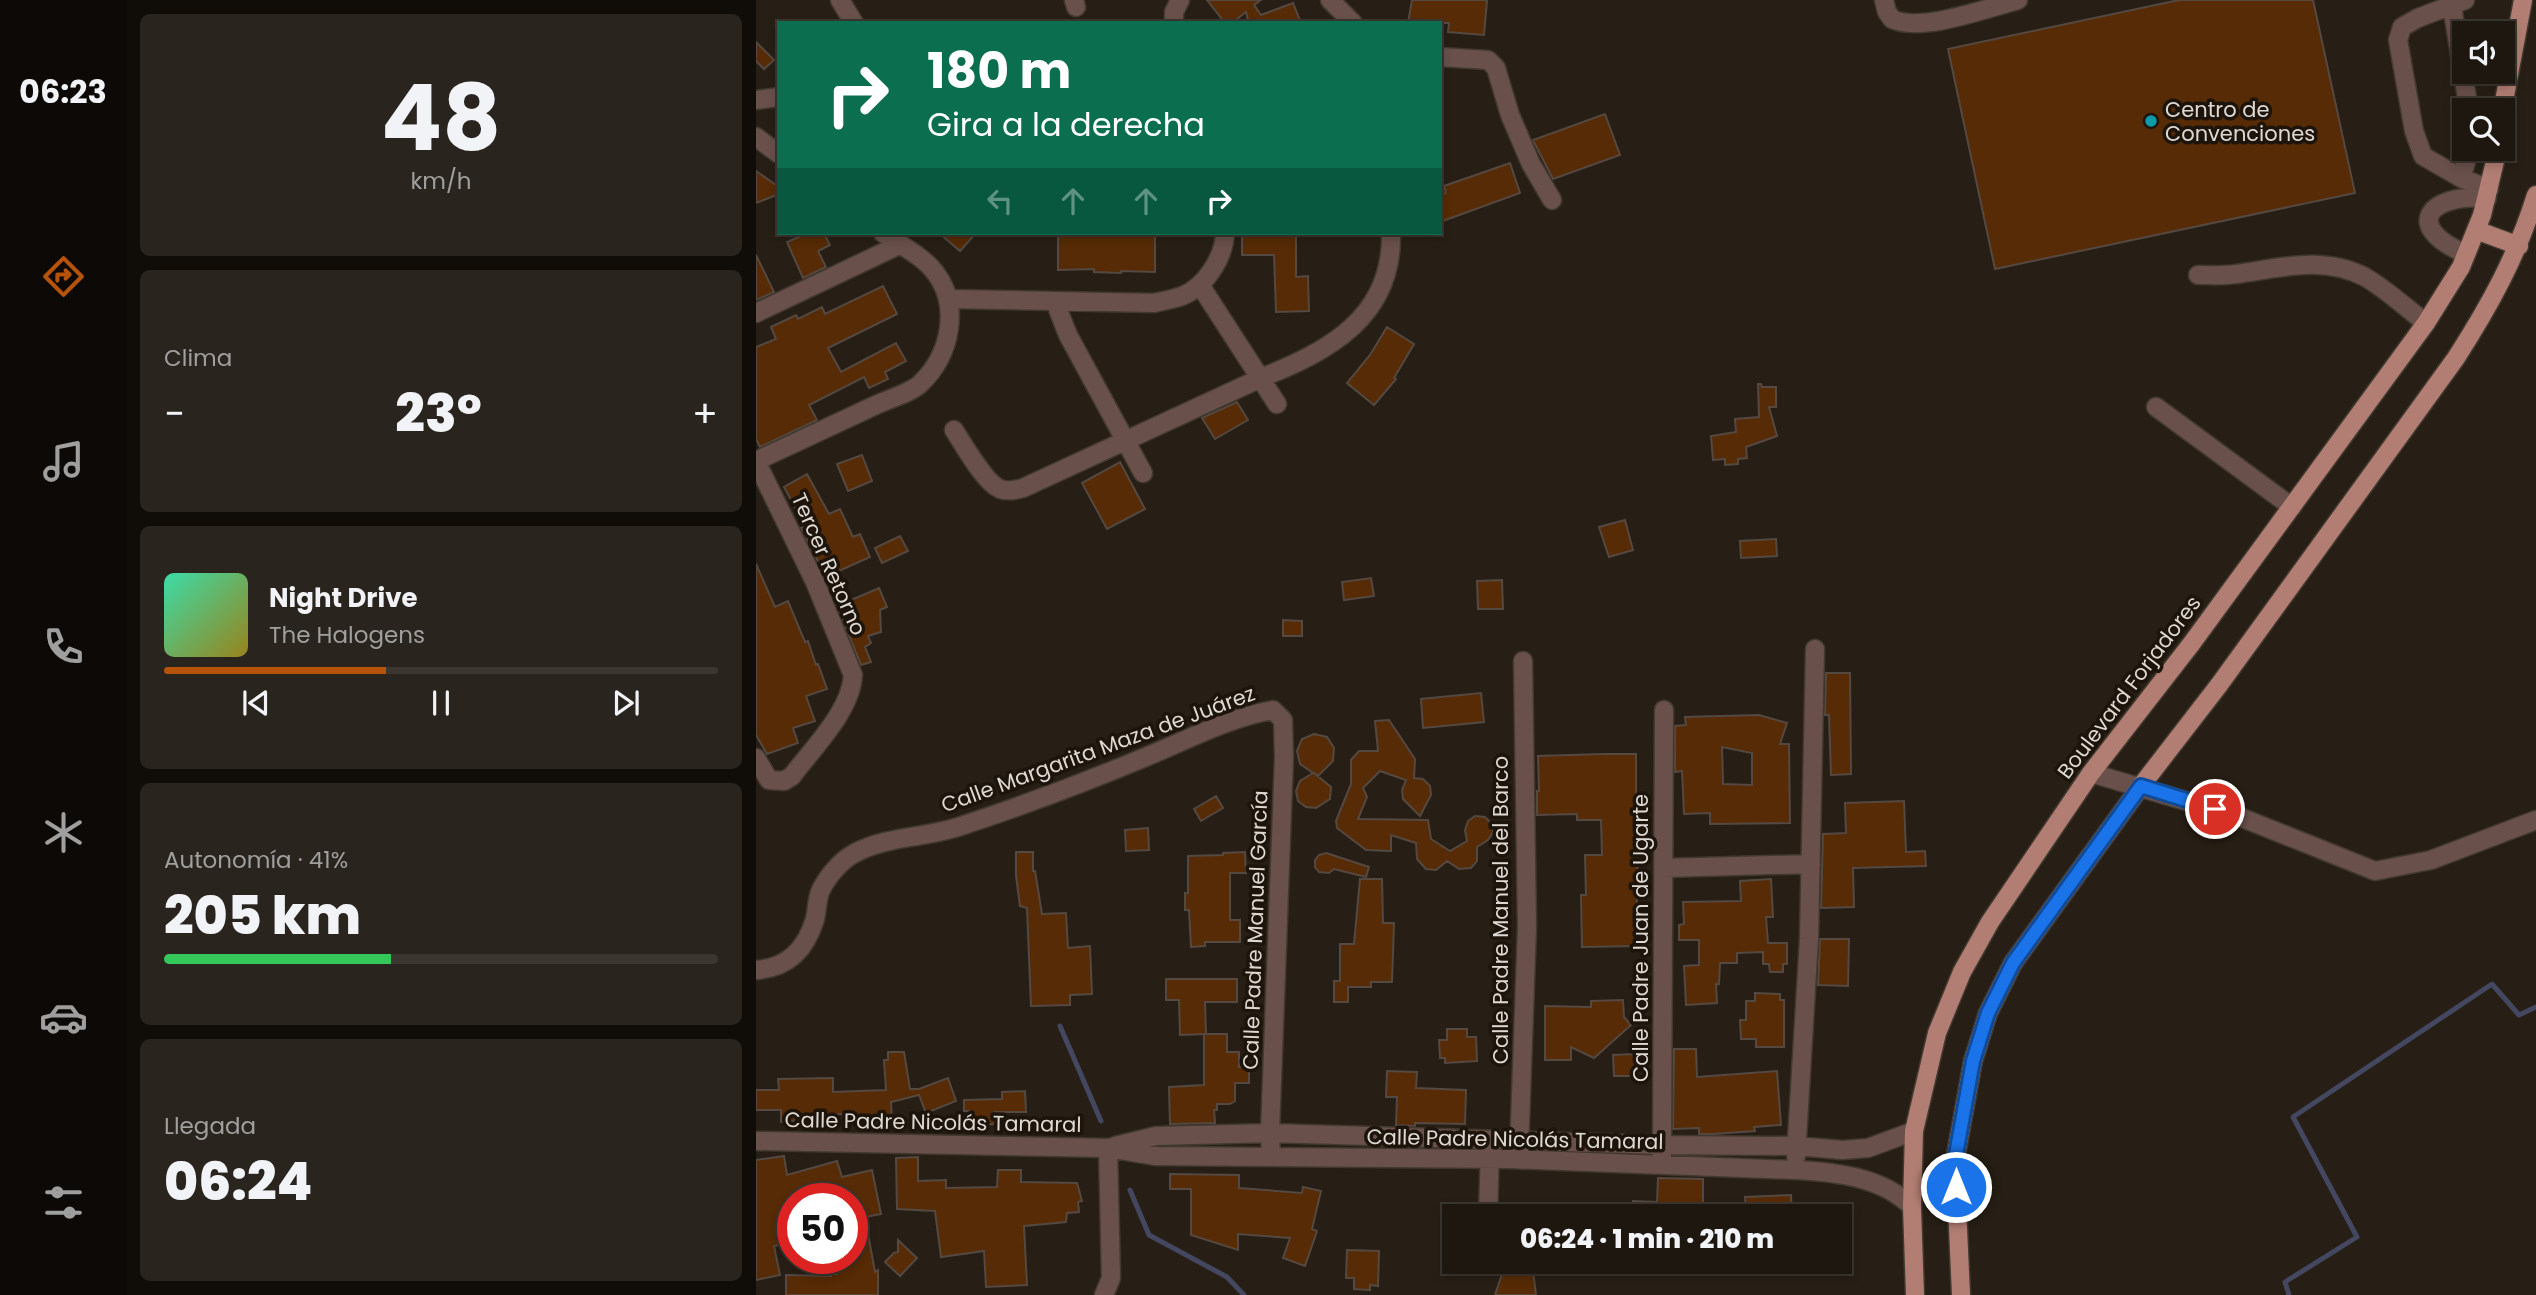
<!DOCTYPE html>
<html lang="es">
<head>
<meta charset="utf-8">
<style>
	body { margin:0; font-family:Poppins,sans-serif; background:#2a241e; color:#f1f3f6; height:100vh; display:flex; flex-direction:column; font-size:26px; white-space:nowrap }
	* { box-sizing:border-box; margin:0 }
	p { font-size:23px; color:#a09f9f }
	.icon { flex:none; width:38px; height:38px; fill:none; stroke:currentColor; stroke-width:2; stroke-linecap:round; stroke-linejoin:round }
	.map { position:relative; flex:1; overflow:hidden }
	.panel { display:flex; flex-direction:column; gap:14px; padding:14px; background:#100d09; width:630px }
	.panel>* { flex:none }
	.banner { position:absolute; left:21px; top:21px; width:665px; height:214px; border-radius:0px; box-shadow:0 4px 10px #0003,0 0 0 2px #3b3630; background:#0b6e4f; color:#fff; overflow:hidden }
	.tools { position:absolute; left:1696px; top:21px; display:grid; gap:14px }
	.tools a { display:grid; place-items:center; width:63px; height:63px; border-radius:0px; background:#1d1710; box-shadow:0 4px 10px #0003,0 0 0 2px #3b3630; font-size:35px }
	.speed { position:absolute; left:21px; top:1183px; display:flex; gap:14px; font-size:35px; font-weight:700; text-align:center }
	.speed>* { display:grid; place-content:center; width:91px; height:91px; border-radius:50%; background:#1d1710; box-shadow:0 4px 10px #0003,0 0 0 2px #3b3630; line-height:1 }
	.speed .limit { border:10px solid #d22; background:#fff; color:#111 }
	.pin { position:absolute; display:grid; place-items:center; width:60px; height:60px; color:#fff; margin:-30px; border:4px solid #fff; border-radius:50%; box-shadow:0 2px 7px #0007 }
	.me { position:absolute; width:77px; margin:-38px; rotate:0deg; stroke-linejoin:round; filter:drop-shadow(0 0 5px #0008) }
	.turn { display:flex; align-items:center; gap:24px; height:147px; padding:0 35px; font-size:32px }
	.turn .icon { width:91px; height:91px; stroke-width:2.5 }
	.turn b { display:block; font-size:49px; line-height:60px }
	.lanes { display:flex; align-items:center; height:66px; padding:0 35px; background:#0003; justify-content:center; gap:35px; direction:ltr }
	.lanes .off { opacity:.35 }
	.big { font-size:52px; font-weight:800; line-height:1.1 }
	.panel .card { flex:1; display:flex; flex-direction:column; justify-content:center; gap:10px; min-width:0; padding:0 24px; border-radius:10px; background:#2a241e }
	.panel .dial { align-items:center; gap:0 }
	.dial b { font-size:91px; line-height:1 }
	.song { display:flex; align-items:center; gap:21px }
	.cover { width:84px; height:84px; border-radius:10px; background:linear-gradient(135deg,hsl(160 70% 55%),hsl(50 70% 35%)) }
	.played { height:7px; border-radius:4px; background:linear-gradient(90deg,#b45309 40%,#3b3630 40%) }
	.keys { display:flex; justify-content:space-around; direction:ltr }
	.heat { display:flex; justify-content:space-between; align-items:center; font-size:38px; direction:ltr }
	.charge { height:10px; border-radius:5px; background:linear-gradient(90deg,#34c759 41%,#3b3630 0) }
	.trip { position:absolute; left:686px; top:1204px; width:410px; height:70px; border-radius:0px; background:#1d1710; box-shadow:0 4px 10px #0003,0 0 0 2px #3b3630; font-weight:800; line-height:70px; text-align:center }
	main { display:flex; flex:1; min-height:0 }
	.tab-bar { display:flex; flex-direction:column; width:126px; justify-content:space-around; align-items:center; background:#0c0906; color:#a09f9f }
	.tab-bar .icon { width:49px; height:49px }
	.tab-bar .on { color:#b45309 }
	.tab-bar b { font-size:32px; color:#f1f3f6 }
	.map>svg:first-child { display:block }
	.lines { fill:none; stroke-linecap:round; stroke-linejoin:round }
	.stream { stroke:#434760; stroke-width:5 }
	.building { fill:#562b05; stroke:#544841; stroke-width:2; fill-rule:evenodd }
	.minor-casing { stroke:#41392f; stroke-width:21 }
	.major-casing { stroke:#41392f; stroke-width:21 }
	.minor { stroke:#69504a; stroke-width:18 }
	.major { stroke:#b27e73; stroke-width:18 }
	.route-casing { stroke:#114b97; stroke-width:18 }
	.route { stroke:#1a73e8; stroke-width:12 }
	.culture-dot { fill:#0f9aa8; stroke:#1d150c; stroke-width:2.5 }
	.labels { text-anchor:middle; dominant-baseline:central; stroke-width:7; stroke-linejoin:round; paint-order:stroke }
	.poi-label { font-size:21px; fill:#ded8d2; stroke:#1d150c; text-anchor:start }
	.street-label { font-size:21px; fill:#ded8d2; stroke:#1d150c }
</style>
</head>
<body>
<main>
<nav class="tab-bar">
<b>06:23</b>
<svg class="icon on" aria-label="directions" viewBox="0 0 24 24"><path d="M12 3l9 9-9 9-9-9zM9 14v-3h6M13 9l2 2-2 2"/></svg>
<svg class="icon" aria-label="music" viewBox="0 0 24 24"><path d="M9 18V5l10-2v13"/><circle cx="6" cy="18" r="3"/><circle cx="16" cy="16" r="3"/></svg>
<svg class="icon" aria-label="phone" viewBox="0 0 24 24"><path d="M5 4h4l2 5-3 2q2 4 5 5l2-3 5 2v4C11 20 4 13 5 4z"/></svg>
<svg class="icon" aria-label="climate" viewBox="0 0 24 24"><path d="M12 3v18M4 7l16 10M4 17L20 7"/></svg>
<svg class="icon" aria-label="car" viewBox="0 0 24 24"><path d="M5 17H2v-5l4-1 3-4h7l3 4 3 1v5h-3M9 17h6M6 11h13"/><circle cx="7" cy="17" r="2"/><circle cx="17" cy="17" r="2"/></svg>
<svg class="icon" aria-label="filters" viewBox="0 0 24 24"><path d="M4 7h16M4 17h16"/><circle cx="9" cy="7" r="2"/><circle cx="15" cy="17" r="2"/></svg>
</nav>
<section class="panel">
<div class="card dial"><b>48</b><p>km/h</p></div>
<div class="card"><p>Clima</p>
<div class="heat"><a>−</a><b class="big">23°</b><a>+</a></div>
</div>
<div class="card">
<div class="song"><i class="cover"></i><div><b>Night Drive</b><p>The Halogens</p></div></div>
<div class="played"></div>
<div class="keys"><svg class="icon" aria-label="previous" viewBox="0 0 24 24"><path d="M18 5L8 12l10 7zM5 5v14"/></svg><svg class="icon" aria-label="pause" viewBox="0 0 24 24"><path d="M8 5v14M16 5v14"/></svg><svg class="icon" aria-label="next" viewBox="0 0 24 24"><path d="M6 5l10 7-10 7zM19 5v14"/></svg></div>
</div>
<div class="card"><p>Autonomía · 41%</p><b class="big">205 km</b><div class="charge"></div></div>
<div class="card"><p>Llegada</p><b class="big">06:24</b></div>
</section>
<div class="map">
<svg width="1780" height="1295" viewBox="0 0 1780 1295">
	<rect width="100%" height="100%" fill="#271f15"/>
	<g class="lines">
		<!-- stream -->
		<path class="stream" d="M304 1026 345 1121
			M374 1190 393 1235 471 1277 488 1295
			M1533 1295 1529 1282 1601 1237 1537 1117 1736 984 1763 1015 1780 1007"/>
	</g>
	<!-- building -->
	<path class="building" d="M451 0H505L498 5 505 15 537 3 545 23H488L492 20 490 12 476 23H469Z
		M656 0H731L728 35 692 32 693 23H652Z
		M1423 0H1557L1599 193 1239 269 1192 49Z
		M0 42 18 60 8 69 0 61Z
		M849 114 864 155 797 179 777 140Z
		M754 163 764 193 684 222V195L690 193 688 186Z
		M0 171 23 187V194L0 203Z
		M52 233H68L74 245 62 251 70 267 47 278 31 242Z
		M183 233H220L204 251Z
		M302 233H399V272L365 271V273L338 272V269L302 270Z
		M486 233H540V277L552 276 553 311 520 312 518 255H486Z
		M0 255 18 292 0 300Z
		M127 286 141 314 72 348 85 372 140 343 150 361 129 372 132 379 113 388 108 377 53 405 61 420 4 447 0 439V347L20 339 15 327 40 315 42 319 66 307 69 314Z
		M631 327 658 344 638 378 640 379 618 405 591 383 614 355Z
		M1002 384H1005L1006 387H1020V407H1013L1021 436 990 447 991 458 982 459V464L969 465V459L957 460 955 436 980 432 979 419 1003 417Z
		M481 402 492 420 459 439 446 418Z
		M106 455 116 481 92 491 81 464Z
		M364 462 389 509 351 529 326 483Z
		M51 474 73 514 84 509 97 537 104 534 114 557 83 571 79 563 66 569 45 528 49 526 28 487Z
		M869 520 877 550 853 557 843 527Z
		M144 536 152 551 126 563 119 548Z
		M1020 539 1021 556 985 558 984 541Z
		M0 564 19 607 32 601 49 642 52 641 60 665 62 664 71 689 50 696 59 721 37 728 42 743 11 754 0 735Z
		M615 578 618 596 588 600 586 582Z
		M746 580 747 609H722L721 581Z
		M123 588 131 607 124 610 125 632 112 636 115 643 109 647 115 662 105 665 83 611 90 607 88 603Z
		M527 620 546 621V636H527Z
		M1070 673H1094L1095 774 1075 775 1073 715H1069Z
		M725 693 728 722 667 728 665 699Z
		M1003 715 1031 723 1024 744H1033L1034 823 954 824V813L928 814 926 771 919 772V726L930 725 929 717ZM966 747 996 753V785L967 784Z
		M633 720 659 759 658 778 667 779 674 786 675 795 664 816 647 799 646 790 650 780 624 771 607 788 611 797 602 819 672 820 675 839 694 851 711 841 709 830 712 821 719 816 729 817 735 823 737 832 732 840 721 847V861L715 868 703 869 691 861 680 870 670 869 661 859 660 843 635 835V851L610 850 581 828 580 821 595 784V760L603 751H622L619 721Z
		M558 734 571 737 578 748 577 761 562 776 558 773 575 787 574 799 560 808 550 807 542 801 540 791 544 781 557 773 544 764 541 751 546 739Z
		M847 754H880V802L883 820H880L882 852 880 946 826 947 825 895H830L829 855H846L845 820H821V814L781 815V791H783L782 756Z
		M460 796 467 808 445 821 438 809Z
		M1148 801 1150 852 1169 851 1170 866 1097 868 1098 907 1065 908 1067 834 1090 833 1089 803Z
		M392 828 393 850 370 851 369 830Z
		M260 852H277V871H279L286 914 310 913 312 948 334 946 336 994 314 995V1005L275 1006 271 908 264 906 260 876Z
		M489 852 490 873H474V920H484V942H449V946L435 947 433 910H429V893H432V856L467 855V853Z
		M570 853 613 867 610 877 578 869 573 873 563 872 559 867V860L563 855Z
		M604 879H626L627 923H638L636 982H615V987H592V1002H578V981H584V944H598Z
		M1015 879 1017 917H1010L1012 943H1031V964H1027V972H1014L1013 964H1007V952L981 953V963H964L963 984H960L961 1003 930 1005 928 966 943 965V940H923V925L928 924 927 902 985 901 984 881Z
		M1064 939H1093L1092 986 1062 985Z
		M410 979H481V1002H449L450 1034 424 1035 423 1000H410Z
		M999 993 1024 994V1000H1028V1047H1000V1039H985L984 1020H990V1001H999Z
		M867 1000 868 1017 875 1025 838 1058 815 1047V1060H789V1006L835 1007V1001Z
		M691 1029H711V1037H720L721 1061 689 1063V1058H684L683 1040H691Z
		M448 1034H471V1052H483V1067H493V1083H479V1101L474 1104H461V1110H458L459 1123 414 1124 413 1087 448 1085Z
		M918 1049H940L941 1077 1021 1071 1025 1125 998 1127 999 1131 957 1134H943V1128L917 1129Z
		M132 1052H148L154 1089H163L192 1078 200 1101 170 1113 163 1095 135 1102 136 1123H117V1117H87V1114L46 1116V1117H39V1121L25 1122V1110H0V1090H23L22 1079 77 1078V1092L130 1090 128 1060H132Z
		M878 1054 879 1076H858L857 1055Z
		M631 1071 661 1072 660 1088 710 1090 709 1124 659 1123V1126L640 1125 641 1097H630Z
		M269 1091 270 1112H239V1124L215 1125V1111H208V1100L246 1099V1092Z
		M28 1156 31 1175 81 1161 86 1177 116 1170 125 1214 109 1217 119 1272 122 1270V1295H30V1275L75 1276V1274H81L78 1258H96V1199H37V1242L18 1246 24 1275 0 1280V1160Z
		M162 1157V1181L190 1180V1188L241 1187 242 1170H265V1182L321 1183 326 1201 322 1202 323 1212 311 1213 310 1222 268 1226 271 1285 230 1287 228 1251 185 1257 179 1211 141 1209 140 1158Z
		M414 1174 483 1175V1188L546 1193 547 1187 565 1191 556 1229 561 1231 549 1266 527 1258 534 1238 482 1234V1250L435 1235V1189H414Z
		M902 1178 947 1179V1216H876L877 1201 901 1202Z
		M1035 1195 1036 1216H990L989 1197Z
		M142 1240 161 1258 144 1276 129 1262 138 1253 142 1252Z
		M591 1250 623 1251 622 1286 614 1285V1290L598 1289V1278H590Z
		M750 1262H776L780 1295H739Z"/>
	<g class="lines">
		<defs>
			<path id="minor" d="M84 0 98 23
				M318 0 320 7
				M574 0 597 23
				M1128 0 1131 12 1136 19C1165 33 1231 8 1262 0
				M1709 0 1662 18 1646 27 1642 40 1658 131 1667 156 1705 178 1733 189
				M1696 6 1713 110
				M418 23V12L424 0
				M684 57 732 60 740 68 754 115 775 164 796 200
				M0 100 23 97
				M0 137 23 154
				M1705 178 1714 149
				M1710 254C1646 227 1672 193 1731 198
				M1442 275C1455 275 1468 276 1480 274 1524 268 1567 255 1609 277 1630 289 1650 308 1670 323
				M444 285 521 404
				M194 299 398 303C407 301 417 299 426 296 449 287 468 258 469 233
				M299 302 312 335 387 473
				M0 313 143 245
				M1400 407 1536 507
				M198 430C208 445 228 482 244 489 252 492 260 490 267 488L505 378C573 351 637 317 635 233
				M0 461C41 442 81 423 122 404 135 398 155 393 165 383 195 354 205 305 178 271 165 255 144 245 127 233
				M0 758 13 780 28 781 36 776C57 748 95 711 97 675L59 582 0 461
				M1335 773 1484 817 1619 871 1675 860 1780 820
				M907 868 1055 864
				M0 970C32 968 50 949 59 919 61 910 61 900 64 892 70 878 85 860 99 853 131 836 168 838 202 827 266 806 330 782 392 756 433 739 472 718 517 710L527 720 528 757 514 1133 515 1157
				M0 1141 352 1148 400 1156 752 1159 1040 1170C1079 1172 1127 1177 1156 1207
				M359 1146 400 1136 514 1133 906 1145 1040 1146 1086 1150 1112 1148 1158 1131
				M763 1152 771 926 767 661
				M906 1155 908 710
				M1040 1156 1053 939 1059 649
				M732 1216 734 1147
				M348 1295 355 1278 352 1148"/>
			<path id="major" d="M1746 112 1767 0
				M1720 230 1763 246
				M1159 1295 1156 1207 1158 1131 1181 1033 1206 972 1234 922 1335 773 1436 643 1670 323 1705 267 1726 215 1742 149
				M1205 1295 1199 1160 1217 1061 1232 1013 1257 963 1385 786 1463 685 1700 358C1734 305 1761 256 1780 195"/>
		</defs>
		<!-- minor casing -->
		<use href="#minor" class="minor-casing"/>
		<!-- major casing -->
		<use href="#major" class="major-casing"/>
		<!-- minor -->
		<use href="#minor" class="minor"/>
		<!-- major -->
		<use href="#major" class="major"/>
	</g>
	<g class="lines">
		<defs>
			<path id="route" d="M1200 1187 1199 1160 1217 1061 1232 1013 1257 963 1385 786 1459 809"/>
		</defs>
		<!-- route casing -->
		<use href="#route" class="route-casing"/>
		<!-- route -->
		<use href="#route" class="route"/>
	</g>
	<!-- markers -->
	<circle class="culture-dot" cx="1395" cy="121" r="7"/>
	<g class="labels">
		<!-- poi labels -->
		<g class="poi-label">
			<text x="1409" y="109">Centro de<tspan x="1409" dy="24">Convenciones</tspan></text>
		</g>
		<!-- street labels -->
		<g class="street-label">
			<text transform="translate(73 564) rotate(66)">Tercer Retorno</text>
			<text transform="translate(1373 687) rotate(-53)">Boulevard Forjadores</text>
			<text transform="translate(342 749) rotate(-20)">Calle Margarita Maza de Juárez</text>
			<text transform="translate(744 910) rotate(-90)">Calle Padre Manuel del Barco</text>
			<text transform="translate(499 930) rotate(-88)">Calle Padre Manuel García</text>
			<text transform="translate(884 938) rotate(-90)">Calle Padre Juan de Ugarte</text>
			<text transform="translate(177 1122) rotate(1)">Calle Padre Nicolás Tamaral</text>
			<text transform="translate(759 1139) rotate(1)">Calle Padre Nicolás Tamaral</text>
		</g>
	</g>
</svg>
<div class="tools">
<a><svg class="icon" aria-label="sound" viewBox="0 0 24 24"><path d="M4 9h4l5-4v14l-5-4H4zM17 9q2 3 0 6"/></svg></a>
<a><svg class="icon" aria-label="search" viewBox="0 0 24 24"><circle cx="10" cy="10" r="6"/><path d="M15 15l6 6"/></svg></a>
</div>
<div class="speed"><div class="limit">50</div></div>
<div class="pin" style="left:1459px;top:809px;background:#d93025"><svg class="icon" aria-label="arrive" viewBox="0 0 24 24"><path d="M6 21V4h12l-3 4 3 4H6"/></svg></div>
<svg class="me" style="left:1200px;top:1187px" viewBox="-20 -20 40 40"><circle r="17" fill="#1a73e8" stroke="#fff" stroke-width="3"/><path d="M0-11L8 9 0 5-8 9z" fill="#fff"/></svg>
<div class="trip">06:24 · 1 min · 210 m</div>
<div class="banner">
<div class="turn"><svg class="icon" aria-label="right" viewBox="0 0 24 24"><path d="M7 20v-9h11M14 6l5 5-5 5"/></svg><div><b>180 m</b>Gira a la derecha</div></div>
<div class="lanes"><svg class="icon off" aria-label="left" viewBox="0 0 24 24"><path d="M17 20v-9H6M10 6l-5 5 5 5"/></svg><svg class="icon off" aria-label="ahead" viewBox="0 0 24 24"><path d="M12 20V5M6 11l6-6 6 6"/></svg><svg class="icon off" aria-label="ahead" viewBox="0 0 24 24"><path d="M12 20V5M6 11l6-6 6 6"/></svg><svg class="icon" aria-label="right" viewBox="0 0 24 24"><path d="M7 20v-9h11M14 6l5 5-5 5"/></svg></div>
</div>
</div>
</main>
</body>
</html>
